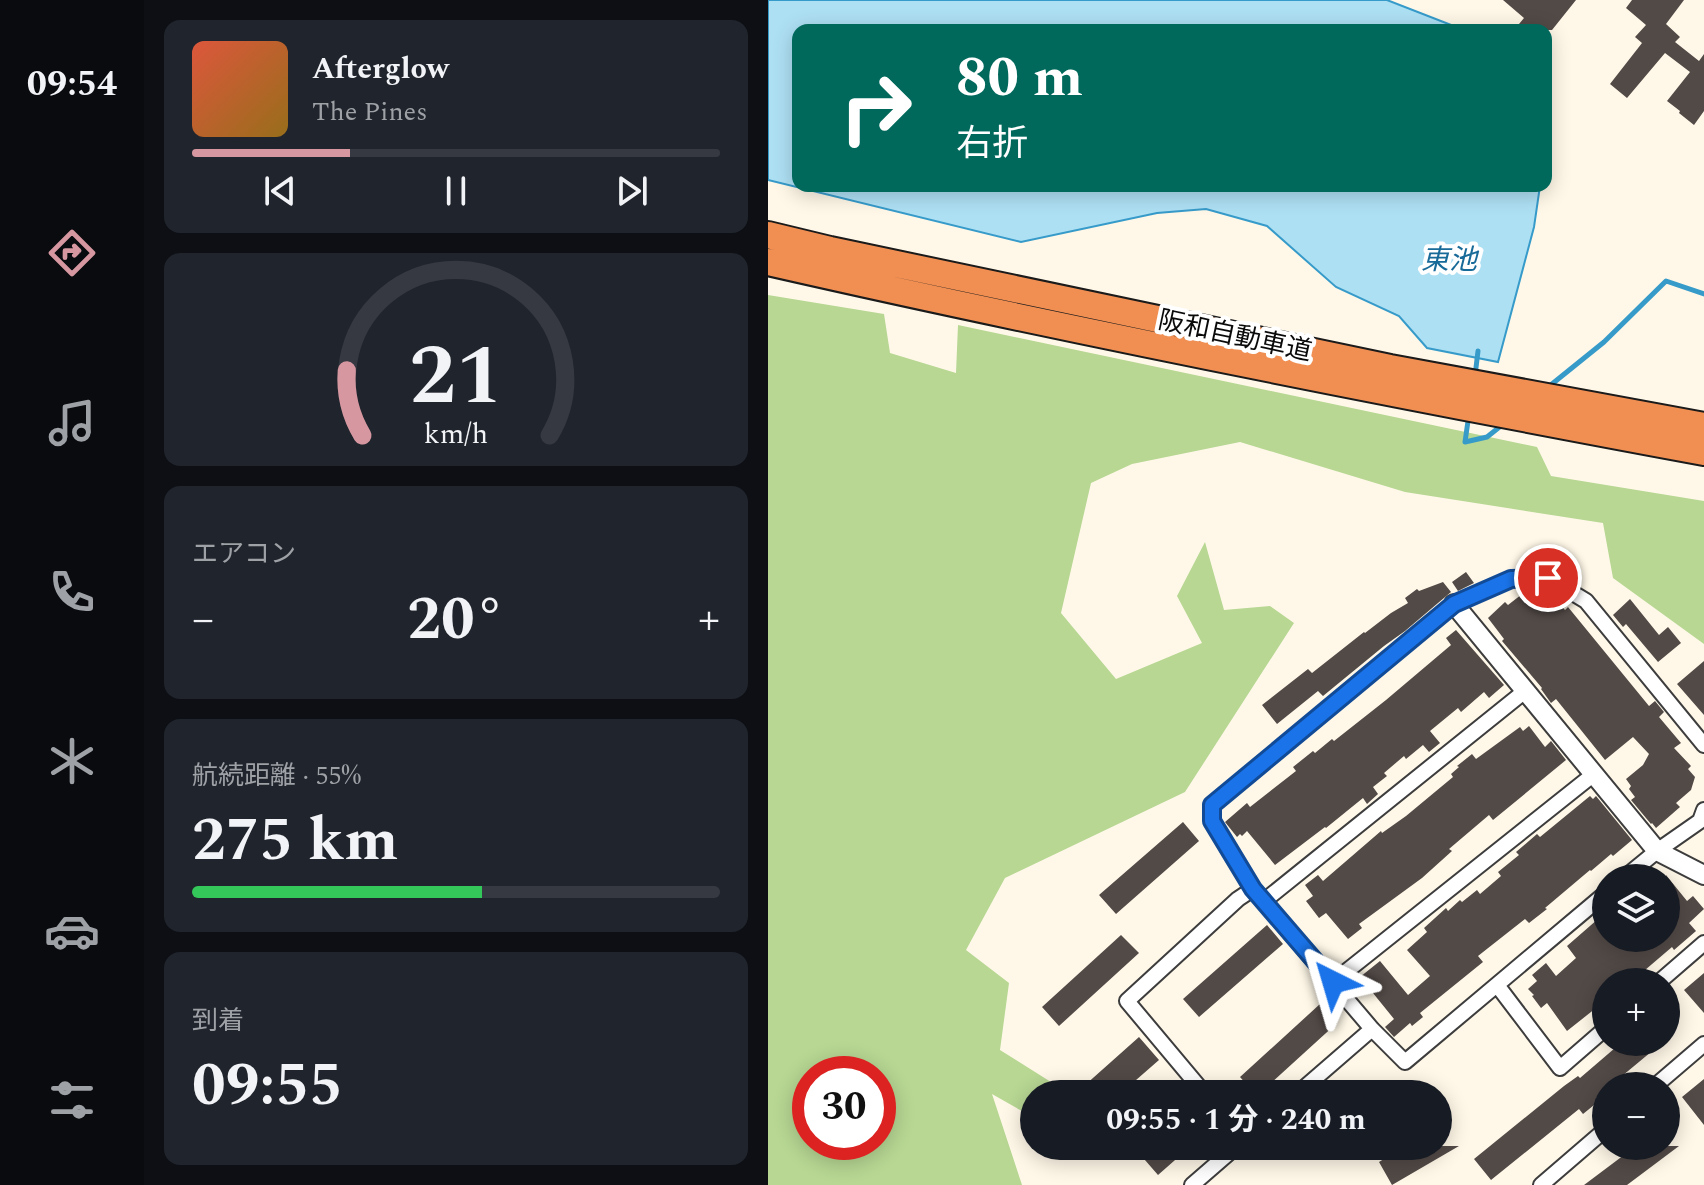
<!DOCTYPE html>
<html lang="ja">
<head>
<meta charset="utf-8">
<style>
	body { margin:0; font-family:Spectral,"Noto Sans JP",serif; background:#20242c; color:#f1f3f6; height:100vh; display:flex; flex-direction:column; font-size:30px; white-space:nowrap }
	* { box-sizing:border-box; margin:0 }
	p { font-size:26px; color:#9ea1a6 }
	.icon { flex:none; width:44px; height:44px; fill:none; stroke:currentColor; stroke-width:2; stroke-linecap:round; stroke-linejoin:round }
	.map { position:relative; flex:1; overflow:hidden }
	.details { display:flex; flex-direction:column; gap:20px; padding:20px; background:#0d0f14; width:624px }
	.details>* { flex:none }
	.guide { position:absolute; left:24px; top:24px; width:760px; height:168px; border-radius:16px; box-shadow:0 4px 20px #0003; background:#00695c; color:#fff; overflow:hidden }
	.controls { position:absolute; left:824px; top:864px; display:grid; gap:16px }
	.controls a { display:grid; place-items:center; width:88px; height:88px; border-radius:50%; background:#171b24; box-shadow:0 4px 20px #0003; font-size:40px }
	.speed { position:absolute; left:24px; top:1056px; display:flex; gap:16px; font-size:40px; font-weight:700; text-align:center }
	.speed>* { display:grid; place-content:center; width:104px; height:104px; border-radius:50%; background:#171b24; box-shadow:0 4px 20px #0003; line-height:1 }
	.speed .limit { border:12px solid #d22; background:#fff; color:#111 }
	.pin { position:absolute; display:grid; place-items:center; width:68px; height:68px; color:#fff; margin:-34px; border:4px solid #fff; border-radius:50%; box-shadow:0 2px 8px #0007 }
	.me { position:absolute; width:88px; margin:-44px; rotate:320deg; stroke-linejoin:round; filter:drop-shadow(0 0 6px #0008) }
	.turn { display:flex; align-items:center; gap:28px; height:168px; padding:0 32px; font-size:36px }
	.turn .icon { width:104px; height:104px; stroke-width:2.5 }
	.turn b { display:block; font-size:56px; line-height:68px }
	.big { font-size:60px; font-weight:700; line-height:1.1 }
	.details .widget { flex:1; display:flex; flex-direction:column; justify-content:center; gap:12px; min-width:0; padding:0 28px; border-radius:16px; background:#20242c }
	.details .dial { align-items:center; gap:0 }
	.dial svg { height:208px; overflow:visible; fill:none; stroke:#363941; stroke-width:7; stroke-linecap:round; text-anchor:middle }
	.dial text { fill:#f1f3f6; stroke:none }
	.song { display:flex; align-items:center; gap:24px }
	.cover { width:96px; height:96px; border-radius:12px; background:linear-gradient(135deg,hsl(10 70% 55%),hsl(40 70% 35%)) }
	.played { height:8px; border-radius:4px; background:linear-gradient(90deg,#d697a1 30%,#363941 30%) }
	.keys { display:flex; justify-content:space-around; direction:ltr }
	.heat { display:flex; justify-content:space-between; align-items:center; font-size:44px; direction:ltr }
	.charge { height:12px; border-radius:6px; background:linear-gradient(90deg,#34c759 55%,#363941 0) }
	.trip { position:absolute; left:252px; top:1080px; width:432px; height:80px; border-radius:40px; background:#171b24; box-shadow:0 4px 20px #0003; font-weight:700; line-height:80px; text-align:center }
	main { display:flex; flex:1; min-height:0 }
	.tabs { display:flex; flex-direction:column; width:144px; justify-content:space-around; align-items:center; background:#090b0e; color:#9ea1a6 }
	.tabs .icon { width:56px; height:56px }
	.tabs .active { color:#d697a1 }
	.tabs b { font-size:36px; color:#f1f3f6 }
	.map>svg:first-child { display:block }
	.forest { fill:#b7d793; fill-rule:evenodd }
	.water { fill:#aee0f4; stroke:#379bca; stroke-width:2 }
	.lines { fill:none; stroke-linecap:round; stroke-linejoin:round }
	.stream { stroke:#379bca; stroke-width:5 }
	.building { fill:#524a47 }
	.minor-casing { stroke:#3d3d3d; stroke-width:18 }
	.tertiary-casing { stroke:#3d3d3d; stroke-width:22 }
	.motorway-casing { stroke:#1b1b1b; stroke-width:30 }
	.minor { stroke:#fff; stroke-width:14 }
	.tertiary { stroke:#fff; stroke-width:18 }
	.motorway { stroke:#f18f53; stroke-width:26 }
	.route-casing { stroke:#114b97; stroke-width:20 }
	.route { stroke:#1a73e8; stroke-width:14 }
	.labels { text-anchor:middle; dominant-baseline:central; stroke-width:8; stroke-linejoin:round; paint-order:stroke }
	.street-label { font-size:26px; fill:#0a0a0a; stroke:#fff }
	.water-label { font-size:28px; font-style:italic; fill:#186a98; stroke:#fff }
</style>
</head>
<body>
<main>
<nav class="tabs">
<b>09:54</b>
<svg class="icon active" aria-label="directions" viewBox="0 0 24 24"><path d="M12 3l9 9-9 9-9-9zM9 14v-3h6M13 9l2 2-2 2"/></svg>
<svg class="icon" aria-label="music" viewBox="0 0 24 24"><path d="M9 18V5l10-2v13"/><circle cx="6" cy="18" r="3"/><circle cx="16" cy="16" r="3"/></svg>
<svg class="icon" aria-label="phone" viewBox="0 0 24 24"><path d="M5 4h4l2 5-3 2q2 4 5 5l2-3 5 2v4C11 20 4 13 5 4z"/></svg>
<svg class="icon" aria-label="climate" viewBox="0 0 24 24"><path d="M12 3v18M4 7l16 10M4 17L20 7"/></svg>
<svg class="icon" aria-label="car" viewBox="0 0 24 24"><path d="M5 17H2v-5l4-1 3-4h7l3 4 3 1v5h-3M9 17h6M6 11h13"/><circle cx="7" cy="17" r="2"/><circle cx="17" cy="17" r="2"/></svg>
<svg class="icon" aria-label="filters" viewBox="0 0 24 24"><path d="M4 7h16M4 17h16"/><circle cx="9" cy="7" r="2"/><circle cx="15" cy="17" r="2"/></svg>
</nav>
<section class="details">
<div class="widget">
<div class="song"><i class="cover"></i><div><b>Afterglow</b><p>The Pines</p></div></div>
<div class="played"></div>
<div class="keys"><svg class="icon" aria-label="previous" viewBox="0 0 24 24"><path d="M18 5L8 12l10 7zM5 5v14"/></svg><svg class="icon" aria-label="pause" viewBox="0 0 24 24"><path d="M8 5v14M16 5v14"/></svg><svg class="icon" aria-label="next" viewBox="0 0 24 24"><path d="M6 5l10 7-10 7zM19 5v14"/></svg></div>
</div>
<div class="widget dial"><svg viewBox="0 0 100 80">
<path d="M14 69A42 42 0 1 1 86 69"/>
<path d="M14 69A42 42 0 0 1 8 44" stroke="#d697a1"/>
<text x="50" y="56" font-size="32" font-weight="700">21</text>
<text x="50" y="72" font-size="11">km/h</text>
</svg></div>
<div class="widget"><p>エアコン</p>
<div class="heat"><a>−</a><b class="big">20°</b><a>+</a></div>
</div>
<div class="widget"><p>航続距離 · 55%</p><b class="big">275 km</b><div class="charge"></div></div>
<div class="widget"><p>到着</p><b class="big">09:55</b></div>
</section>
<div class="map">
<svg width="936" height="1185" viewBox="0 0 936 1185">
	<rect width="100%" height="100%" fill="#fff8e8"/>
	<!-- forest -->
	<path class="forest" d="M0 295 116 314 122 353 188 373 190 325 769 447 783 476 936 501V644L845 578 835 523 637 492 472 442 364 464 323 483 293 613 348 679 434 643 409 596 437 542 456 610 502 606 526 623 417 792 237 878 198 950 241 983 232 1050 302 1094H266V1118L224 1094 254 1185H0ZM42 1074H110V1142H42Z"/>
	<!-- water -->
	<path class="water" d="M0 0H619L696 30H30V186H772L766 227 730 362 659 348 631 316 568 287 499 226 438 209 389 213 253 242 0 180Z"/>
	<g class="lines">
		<!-- stream -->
		<path class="stream" d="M707 376 710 351
			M779 388 836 342 898 281 936 294
			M701 414 697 442 719 437 734 425"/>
	</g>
	<!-- building -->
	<path class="building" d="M735 0H808L784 30H746L756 18Z
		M864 0H916L898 24 912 37 907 42 931 61 936 54V111L926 125 911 113 912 111 899 101 922 72 897 53 859 98 842 84 874 43 867 37 878 25 858 8Z
		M698 572 706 583 690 591 684 582Z
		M675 582 683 592 637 631 616 646 555 696 550 691 509 724 494 705 540 669 544 673 596 632 597 633 623 613 640 603 637 598 649 589 651 591Z
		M762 588H777L797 610 800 607 881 706 887 701 896 712 891 717 913 743 906 748 923 766 920 769 927 777 923 790 908 803 912 807 888 828 884 823 883 824 863 800 867 797 861 789 863 786 858 779 875 765 881 754 865 737 837 760 788 699 783 703 773 689 774 688 734 641 736 639 720 618 737 602 740 605Z
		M862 599 891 635 900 627 913 643 890 662 858 624 855 627 845 615Z
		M688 630 736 685 721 698 716 692 693 712 690 708 662 731 672 743 661 752 655 745 638 759 636 756 616 773 619 776 605 787 610 794 599 804 595 798 558 828 557 827 507 865 479 831 474 836 472 834 469 837 457 822 479 803 482 807 528 771 525 767 545 751 547 753 564 739 566 741 618 700 683 645 678 638Z
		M936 661V715L909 684Z
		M761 726 777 747 783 741 798 760 725 820 721 815 681 849 684 851 654 878 591 924 594 928 580 939 558 913 551 918 538 901 545 896 537 885 550 875 555 881 613 831 614 833 638 816 685 777 683 774 691 767 689 766 704 754 708 759 752 727 755 731Z
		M822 796 825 799 828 796 864 840 845 856 843 854 823 871 822 870 777 908 779 909 761 923 757 919 710 956 715 962 652 1013 655 1017 644 1026 642 1023 626 1037 617 1027 626 1019 592 977 612 961 640 995 662 976 639 950 659 932 656 928 678 908 680 911 692 900 694 902 709 890 712 894 733 876 730 872 751 855 748 852 769 834 772 837Z
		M415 822 431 841 348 914 331 895Z
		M898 875 919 901 925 896 936 909 921 923 928 931 906 950 904 947 863 982H838V1002L829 1009 828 1008 799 1031 779 1003 773 1008 764 996 766 995 760 989 769 981 764 975 778 963 788 976 808 958 799 946 838 912V938H898Z
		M499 925 515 944 431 1017 415 999Z
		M353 935 371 953 291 1026 274 1007Z
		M936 973V1013L916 990Z
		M552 1004 569 1023 491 1094H487L472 1077Z
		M371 1037 391 1060 352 1094H323L316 1086Z
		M854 1042H895L842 1086H838V1090L828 1098 831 1101 815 1114 811 1109 723 1180 706 1159 796 1086 810 1076 812 1078Z
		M936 1079V1125L914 1097Z
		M377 1146H423L390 1175 370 1152Z
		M637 1146H691L624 1185 611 1162Z
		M868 1146H911L859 1185H816Z"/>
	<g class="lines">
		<defs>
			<path id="minor" d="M856 878 889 851 932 821 936 810
				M485 889 604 1029 637 1062 838 893
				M496 901 757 691
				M565 982 826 774
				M891 982 936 943
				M729 985 792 1068 838 1028
				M887 1086 936 1044
				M437 1094 359 1001 470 899 485 889 444 821V805L686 604 743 579 780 578 818 601 936 745
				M529 1094 604 1029
				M424 1185 469 1146
				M773 1185 838 1129"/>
			<path id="tertiary" d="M686 604 889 851 936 875"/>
			<path id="motorway" d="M0 235 62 250 622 368 936 426
				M0 262C311 333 623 394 936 452"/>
		</defs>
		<!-- minor casing -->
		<use href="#minor" class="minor-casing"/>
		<!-- tertiary casing -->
		<use href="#tertiary" class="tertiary-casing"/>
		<!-- motorway casing -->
		<use href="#motorway" class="motorway-casing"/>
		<!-- minor -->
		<use href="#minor" class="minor"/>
		<!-- tertiary -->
		<use href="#tertiary" class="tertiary"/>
		<!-- motorway -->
		<use href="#motorway" class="motorway"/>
	</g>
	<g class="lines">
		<defs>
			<path id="route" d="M565 982 485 889 444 821V805L686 604 743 579 780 578"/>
		</defs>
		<!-- route casing -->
		<use href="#route" class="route-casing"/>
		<!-- route -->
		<use href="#route" class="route"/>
	</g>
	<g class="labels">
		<!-- street labels -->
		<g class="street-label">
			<text transform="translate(467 336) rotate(12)">阪和自動車道</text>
		</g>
		<!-- water labels -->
		<g class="water-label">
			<text x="681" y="260">東池</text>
		</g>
	</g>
</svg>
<div class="controls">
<a><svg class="icon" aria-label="layers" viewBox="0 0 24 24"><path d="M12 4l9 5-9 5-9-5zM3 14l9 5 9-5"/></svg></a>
<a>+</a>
<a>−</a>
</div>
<div class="speed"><div class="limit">30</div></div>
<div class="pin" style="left:780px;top:578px;background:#d93025"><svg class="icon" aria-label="arrive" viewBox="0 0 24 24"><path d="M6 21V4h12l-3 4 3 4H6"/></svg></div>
<svg class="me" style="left:565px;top:982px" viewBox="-20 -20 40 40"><path d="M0-17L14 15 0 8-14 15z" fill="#1a73e8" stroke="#fff" stroke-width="4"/></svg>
<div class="trip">09:55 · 1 分 · 240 m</div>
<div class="guide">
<div class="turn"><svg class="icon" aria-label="right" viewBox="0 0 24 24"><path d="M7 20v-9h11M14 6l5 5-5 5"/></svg><div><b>80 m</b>右折</div></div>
</div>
</div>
</main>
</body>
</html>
